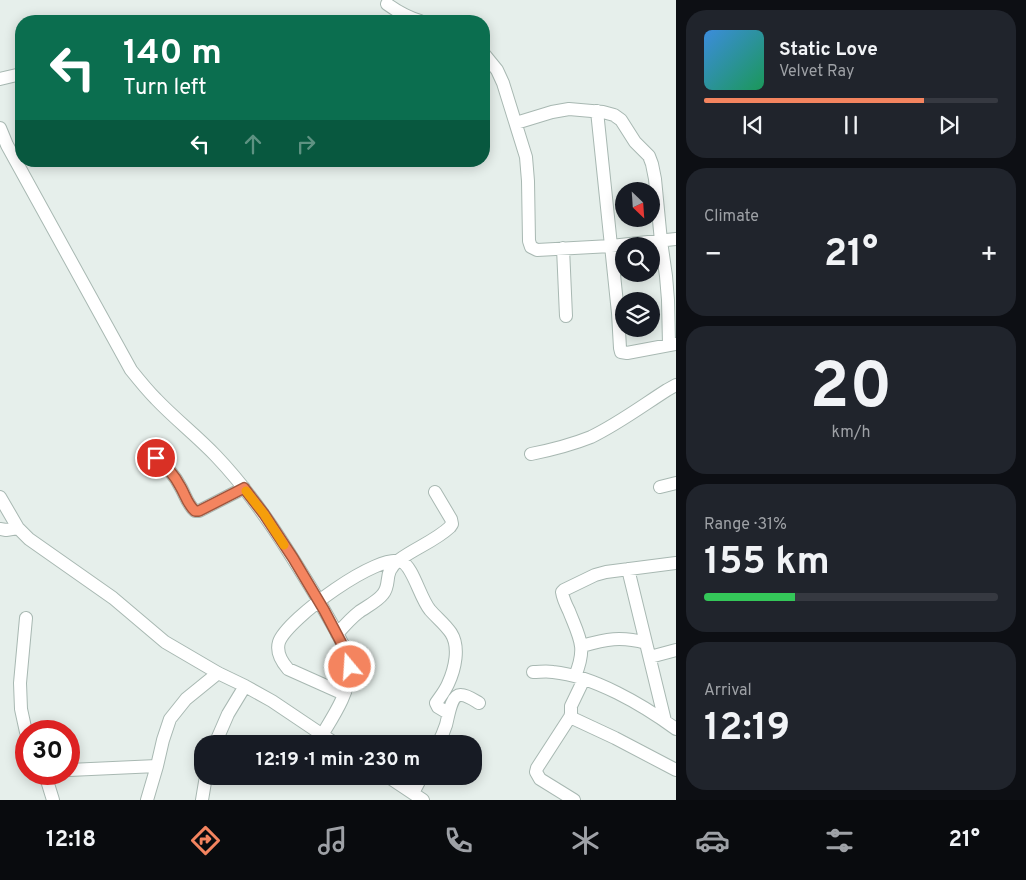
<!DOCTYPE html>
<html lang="en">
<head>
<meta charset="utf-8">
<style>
	body { margin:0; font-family:Overpass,sans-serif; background:#20242c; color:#f1f3f6; height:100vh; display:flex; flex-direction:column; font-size:19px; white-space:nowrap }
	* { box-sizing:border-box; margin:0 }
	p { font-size:16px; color:#9ea1a6 }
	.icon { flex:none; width:28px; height:28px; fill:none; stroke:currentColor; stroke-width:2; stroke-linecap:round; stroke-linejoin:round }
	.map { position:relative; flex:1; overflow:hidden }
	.panel { display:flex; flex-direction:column; gap:10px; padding:10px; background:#0d0f14; width:350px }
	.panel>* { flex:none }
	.guide { position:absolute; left:15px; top:15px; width:475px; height:152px; border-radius:20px; box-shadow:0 2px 12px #0003; background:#0b6e4f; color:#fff; overflow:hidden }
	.needle { width:32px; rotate:155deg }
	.buttons { position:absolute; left:615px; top:182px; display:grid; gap:10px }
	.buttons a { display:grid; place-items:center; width:45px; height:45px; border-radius:50%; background:#171b24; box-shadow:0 2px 12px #0003; font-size:25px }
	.speed { position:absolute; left:15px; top:720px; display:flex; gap:10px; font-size:25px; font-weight:700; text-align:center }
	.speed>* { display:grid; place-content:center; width:65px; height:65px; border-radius:50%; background:#171b24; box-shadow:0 2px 12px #0003; line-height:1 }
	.speed .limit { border:8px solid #d22; background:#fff; color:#111 }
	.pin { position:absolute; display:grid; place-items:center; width:42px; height:42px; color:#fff; margin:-21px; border:2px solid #fff; border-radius:50%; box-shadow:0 1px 5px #0007 }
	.me { position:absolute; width:55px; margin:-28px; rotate:342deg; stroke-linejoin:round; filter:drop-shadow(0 0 4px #0008) }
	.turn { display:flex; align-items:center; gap:18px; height:105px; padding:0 25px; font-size:22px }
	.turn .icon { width:65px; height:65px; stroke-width:2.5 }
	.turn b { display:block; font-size:35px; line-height:42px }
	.lanes { display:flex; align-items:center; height:48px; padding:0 25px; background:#0003; justify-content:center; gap:25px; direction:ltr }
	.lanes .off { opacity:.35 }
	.big { font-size:38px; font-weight:700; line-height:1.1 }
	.panel .card { flex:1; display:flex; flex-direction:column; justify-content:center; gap:8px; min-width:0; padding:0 18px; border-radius:20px; background:#20242c }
	.panel .dial { align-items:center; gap:0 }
	.dial b { font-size:65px; line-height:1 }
	.song { display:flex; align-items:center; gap:15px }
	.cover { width:60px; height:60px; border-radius:8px; background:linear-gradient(135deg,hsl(210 70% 55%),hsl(150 70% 35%)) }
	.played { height:5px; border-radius:2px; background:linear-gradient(90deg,#f4845f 75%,#363941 75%) }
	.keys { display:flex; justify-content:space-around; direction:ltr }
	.heat { display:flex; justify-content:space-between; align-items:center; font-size:28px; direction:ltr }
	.charge { height:8px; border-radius:4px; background:linear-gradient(90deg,#34c759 31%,#363941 0) }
	.trip { position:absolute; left:194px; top:735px; width:288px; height:50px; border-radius:20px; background:#171b24; box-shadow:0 2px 12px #0003; font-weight:700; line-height:50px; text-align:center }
	.menu { display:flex; height:80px; justify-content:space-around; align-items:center; background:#090b0e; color:#9ea1a6 }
	.menu .icon { width:35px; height:35px }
	.menu .current { color:#f4845f }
	.menu b { font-size:22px; color:#f1f3f6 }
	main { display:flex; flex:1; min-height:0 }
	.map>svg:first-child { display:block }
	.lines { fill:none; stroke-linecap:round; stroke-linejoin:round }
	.minor-casing { stroke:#a8b8b2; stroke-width:14 }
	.minor { stroke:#fff; stroke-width:12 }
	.route-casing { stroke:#9f563e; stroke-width:12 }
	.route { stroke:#f4845f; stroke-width:9 }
	.slow { stroke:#f59e0b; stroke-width:9 }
</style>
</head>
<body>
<main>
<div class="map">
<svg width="676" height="800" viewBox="0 0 676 800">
	<rect width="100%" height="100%" fill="#e6efeb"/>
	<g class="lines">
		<defs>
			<path id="minor" d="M387 4C398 12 407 17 420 21
				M484 54 497 70 503 83 526 157 528 181 529 241 531 247 537 250 611 246 676 239
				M0 79 21 74
				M597 111 618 313 620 348 621 352 627 353 675 344
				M516 123 552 112 569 109 603 112 614 115 621 120 635 142 649 156 652 164 655 179 661 241 666 276 668 300 669 345
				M0 128 7 145 131 370C139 380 147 390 156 399 175 419 197 436 216 456 257 499 288 550 319 601 328 618 350 651 350 669 349 693 334 715 322 735
				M563 248 566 316
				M531 454C551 450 571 445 591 437 618 424 642 406 667 390L676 385
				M156 458C166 466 174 474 180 486 185 494 187 504 195 511H199L244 488
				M660 487 676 483
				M0 497 18 528 29 539 113 598 165 642 218 673 245 686 272 701 336 744
				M0 529 6 530 18 528
				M628 569 665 721
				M26 618 20 683 21 709 26 732
				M337 634C344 626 351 618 359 612 366 607 378 601 383 594 392 583 382 573 399 560 415 548 435 541 450 527L452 524 451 519 435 492
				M582 646C606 639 621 636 646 643
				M650 657 676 650
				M533 672C540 672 546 671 553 672 594 676 643 705 676 729
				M575 676C587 647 580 639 569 611 566 605 563 599 562 592L564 590 595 575 606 572 676 563
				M344 694 288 669C281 661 276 652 279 642 287 619 380 551 402 562 413 567 420 598 430 610 437 618 445 624 451 633 460 647 455 669 448 684 445 691 440 697 436 703L438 707 448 713
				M570 717 615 738 676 770
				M215 744 228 714 245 686
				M438 744C441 738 444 731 446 725 448 718 451 694 461 695 467 695 474 700 479 703
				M69 770 157 766
				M45 774 53 800
				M387 776 423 800
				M413 793 422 776
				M147 800 157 766 163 740 170 719 186 699 218 673
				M202 800 206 776
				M574 800 540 779 536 772 537 768 570 717 571 714V706L584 679"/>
		</defs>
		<!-- minor casing -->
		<use href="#minor" class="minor-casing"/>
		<!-- minor -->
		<use href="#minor" class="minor"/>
	</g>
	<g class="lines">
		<defs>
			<path id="route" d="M156 458C166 466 174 474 180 486 185 494 187 504 195 511H199L244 488 264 514 293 558 324 610 344 648 350 667"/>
		</defs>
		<!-- route casing -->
		<use href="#route" class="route-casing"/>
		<!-- route -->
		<use href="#route" class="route"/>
		<!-- slow -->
		<path class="slow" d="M246 491 264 514 284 545"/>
	</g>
</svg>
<div class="buttons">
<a><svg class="needle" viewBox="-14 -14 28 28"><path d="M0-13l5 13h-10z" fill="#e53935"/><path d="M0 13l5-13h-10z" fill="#9ea1a6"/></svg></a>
<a><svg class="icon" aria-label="search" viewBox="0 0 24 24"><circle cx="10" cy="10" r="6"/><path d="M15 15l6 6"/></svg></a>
<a><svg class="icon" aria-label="layers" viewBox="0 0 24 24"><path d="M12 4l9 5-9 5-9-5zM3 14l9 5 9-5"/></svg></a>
</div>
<div class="speed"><div class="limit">30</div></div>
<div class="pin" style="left:156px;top:458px;background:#d93025"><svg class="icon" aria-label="arrive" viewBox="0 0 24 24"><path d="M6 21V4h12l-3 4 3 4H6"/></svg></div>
<svg class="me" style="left:350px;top:667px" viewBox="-20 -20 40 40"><circle r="17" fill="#f4845f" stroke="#fff" stroke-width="3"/><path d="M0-11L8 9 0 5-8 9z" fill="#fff"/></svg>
<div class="trip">12:19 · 1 min · 230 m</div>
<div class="guide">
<div class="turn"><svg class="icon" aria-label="left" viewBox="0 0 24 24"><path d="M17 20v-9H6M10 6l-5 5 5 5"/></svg><div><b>140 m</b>Turn left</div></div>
<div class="lanes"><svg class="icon" aria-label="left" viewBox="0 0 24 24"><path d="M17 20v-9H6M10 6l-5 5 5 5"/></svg><svg class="icon off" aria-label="ahead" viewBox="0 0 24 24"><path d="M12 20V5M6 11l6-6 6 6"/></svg><svg class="icon off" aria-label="right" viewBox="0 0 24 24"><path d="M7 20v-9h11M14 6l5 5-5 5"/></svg></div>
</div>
</div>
<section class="panel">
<div class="card">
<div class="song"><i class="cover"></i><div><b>Static Love</b><p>Velvet Ray</p></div></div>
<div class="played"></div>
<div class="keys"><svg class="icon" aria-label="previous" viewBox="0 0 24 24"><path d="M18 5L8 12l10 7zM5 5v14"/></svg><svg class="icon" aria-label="pause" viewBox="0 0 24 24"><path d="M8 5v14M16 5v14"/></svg><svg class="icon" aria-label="next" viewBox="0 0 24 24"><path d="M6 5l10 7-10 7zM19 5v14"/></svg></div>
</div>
<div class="card"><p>Climate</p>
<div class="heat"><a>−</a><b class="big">21°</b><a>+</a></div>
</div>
<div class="card dial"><b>20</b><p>km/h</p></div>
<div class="card"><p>Range · 31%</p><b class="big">155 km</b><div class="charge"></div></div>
<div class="card"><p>Arrival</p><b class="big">12:19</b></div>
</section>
</main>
<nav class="menu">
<b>12:18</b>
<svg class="icon current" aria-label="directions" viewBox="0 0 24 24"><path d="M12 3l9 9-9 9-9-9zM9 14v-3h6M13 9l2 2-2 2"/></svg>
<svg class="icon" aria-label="music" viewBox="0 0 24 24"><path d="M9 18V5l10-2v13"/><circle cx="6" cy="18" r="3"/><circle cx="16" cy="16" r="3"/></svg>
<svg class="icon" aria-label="phone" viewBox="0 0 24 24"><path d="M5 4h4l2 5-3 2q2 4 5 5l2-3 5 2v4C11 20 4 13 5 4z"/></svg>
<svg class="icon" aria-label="climate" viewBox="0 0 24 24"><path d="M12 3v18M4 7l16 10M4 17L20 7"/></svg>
<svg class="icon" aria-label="car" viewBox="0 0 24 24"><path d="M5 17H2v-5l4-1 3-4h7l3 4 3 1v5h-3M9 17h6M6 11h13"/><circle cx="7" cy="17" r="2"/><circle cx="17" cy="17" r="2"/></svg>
<svg class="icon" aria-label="filters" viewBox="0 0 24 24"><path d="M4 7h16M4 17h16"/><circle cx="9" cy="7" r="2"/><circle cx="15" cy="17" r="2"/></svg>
<b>21°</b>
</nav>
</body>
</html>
